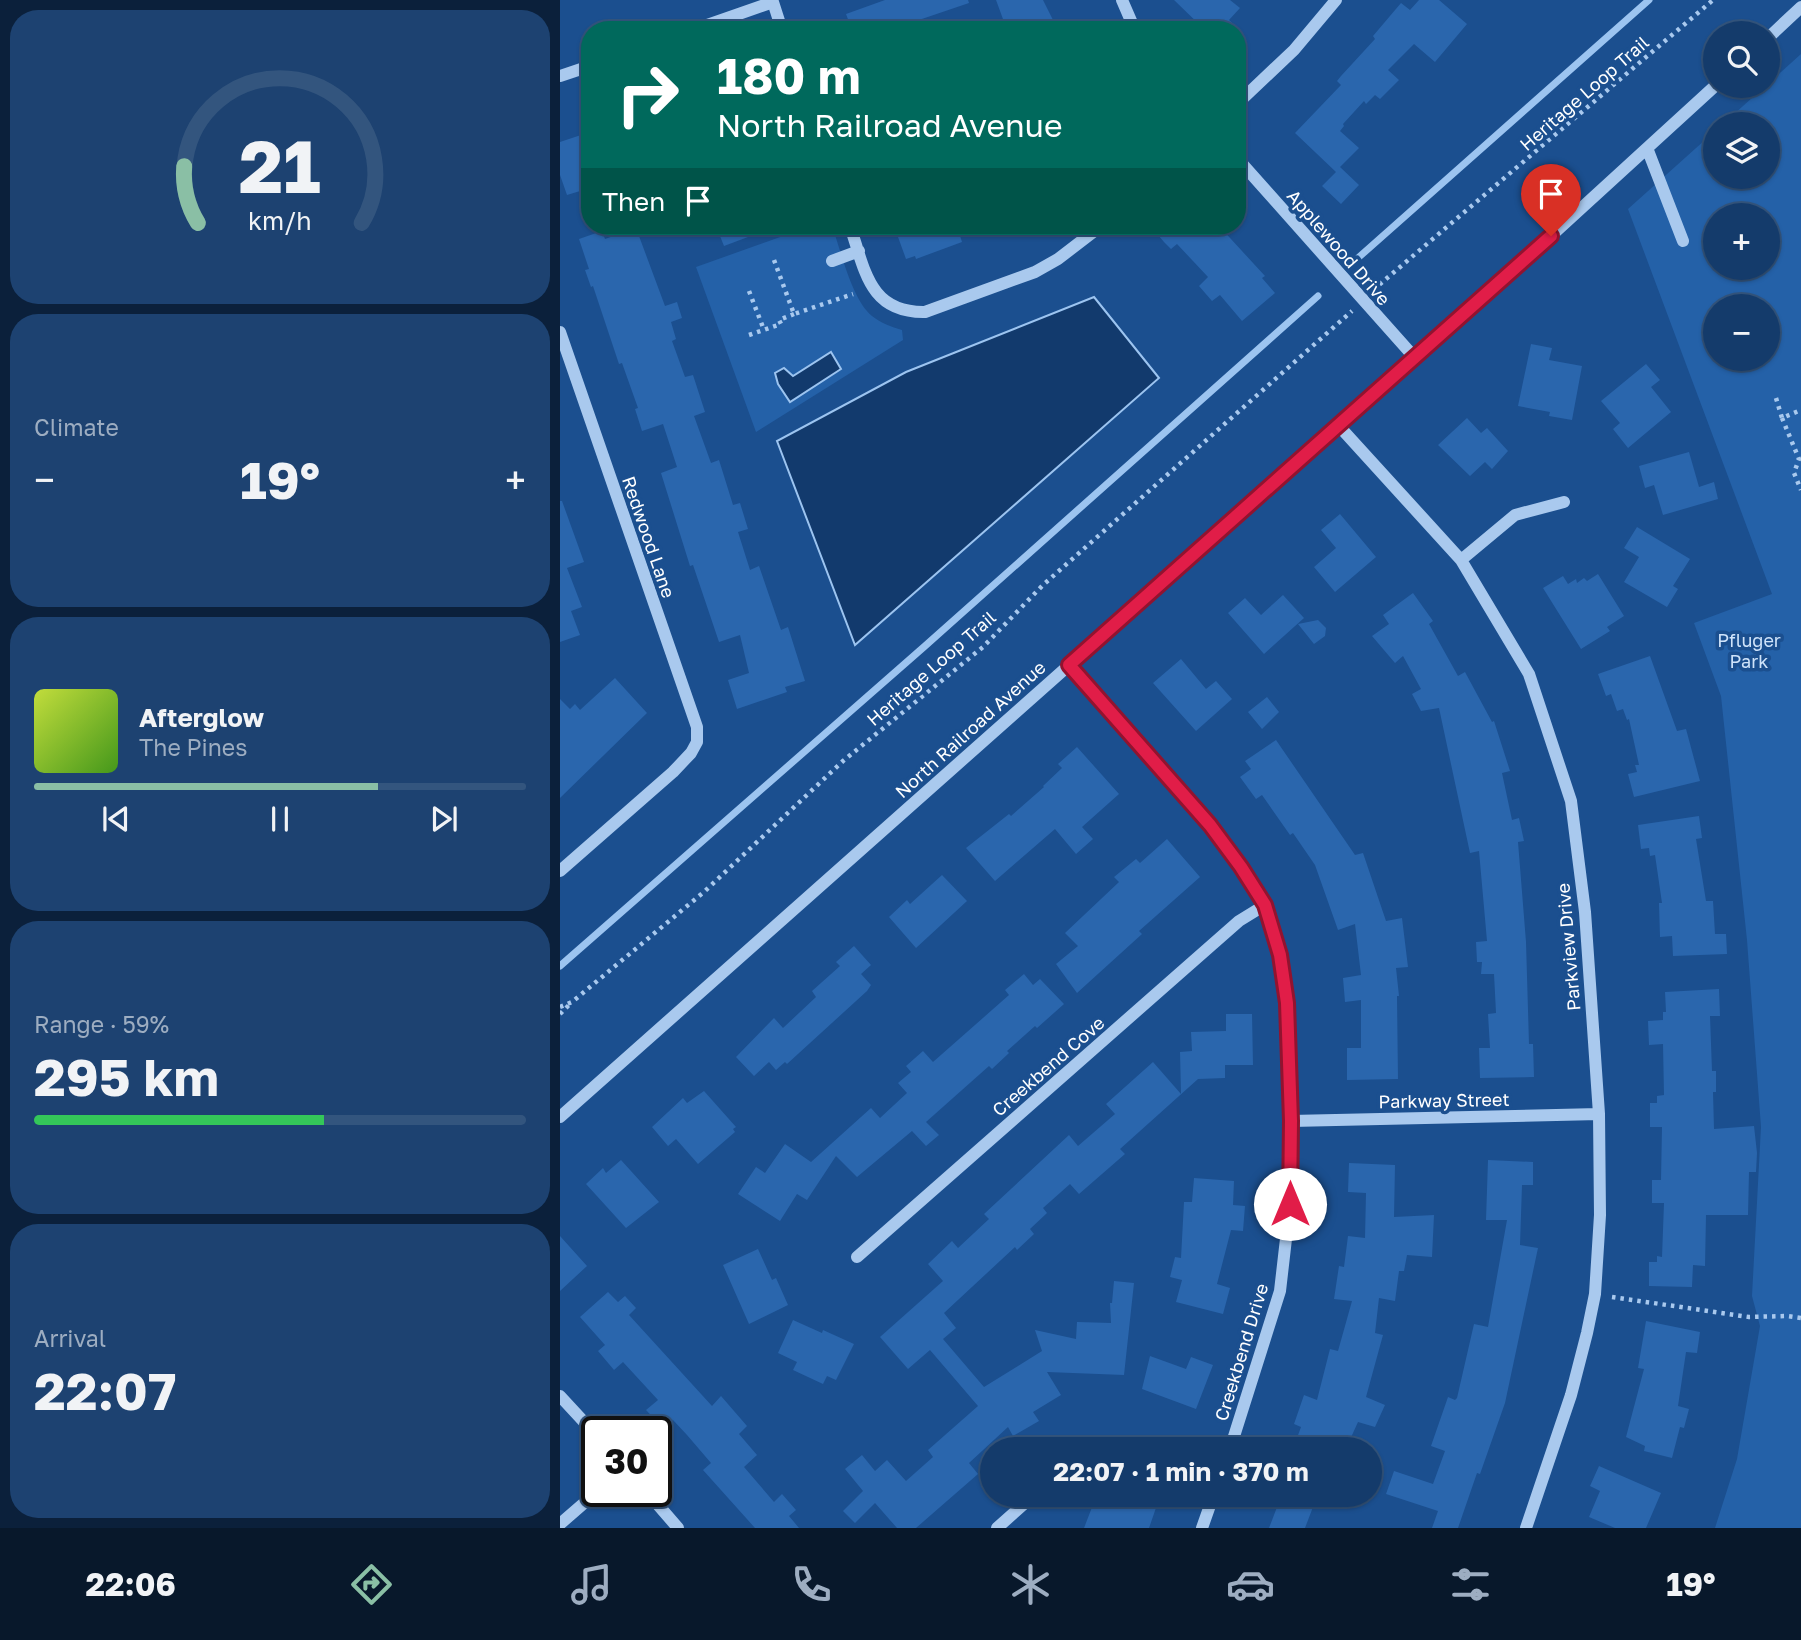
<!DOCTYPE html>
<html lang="en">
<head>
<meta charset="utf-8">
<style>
	body { margin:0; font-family:"Golos Text",sans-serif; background:#1d4271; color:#f1f3f6; height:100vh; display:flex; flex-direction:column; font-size:26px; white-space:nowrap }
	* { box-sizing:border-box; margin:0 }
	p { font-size:23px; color:#9dadc1 }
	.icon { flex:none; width:38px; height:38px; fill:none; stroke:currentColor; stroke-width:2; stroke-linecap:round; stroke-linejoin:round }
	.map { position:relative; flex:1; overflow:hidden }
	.drawer { display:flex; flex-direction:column; gap:10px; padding:10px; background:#0b203b; width:560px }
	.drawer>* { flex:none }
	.top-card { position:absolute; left:21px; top:21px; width:665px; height:214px; border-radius:28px; box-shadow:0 2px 5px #0004,0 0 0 2px #33557e; background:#00695c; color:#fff; overflow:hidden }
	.fabs { position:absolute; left:1143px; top:21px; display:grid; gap:14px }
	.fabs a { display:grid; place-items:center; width:77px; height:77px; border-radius:50%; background:#143b6b; box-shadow:0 2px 5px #0004,0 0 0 2px #33557e; font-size:35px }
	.speed { position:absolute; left:21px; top:1416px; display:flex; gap:14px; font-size:35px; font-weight:700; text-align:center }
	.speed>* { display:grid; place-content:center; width:91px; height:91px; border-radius:50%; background:#143b6b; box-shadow:0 2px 5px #0004,0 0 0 2px #33557e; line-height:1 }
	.speed .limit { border:4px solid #111; border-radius:10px; background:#fff; color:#111 }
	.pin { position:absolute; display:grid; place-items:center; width:60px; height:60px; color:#fff; margin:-72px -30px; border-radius:50% 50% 50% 0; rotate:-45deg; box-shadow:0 0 7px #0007 }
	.pin .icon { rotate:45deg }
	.me { position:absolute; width:77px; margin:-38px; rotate:0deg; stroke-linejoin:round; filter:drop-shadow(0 0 5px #0008) }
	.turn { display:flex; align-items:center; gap:24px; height:147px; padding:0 21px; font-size:32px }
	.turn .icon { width:91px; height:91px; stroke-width:2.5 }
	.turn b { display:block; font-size:49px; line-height:60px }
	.then { display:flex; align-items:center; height:66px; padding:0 21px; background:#0003; gap:14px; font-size:26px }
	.big { font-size:52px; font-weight:700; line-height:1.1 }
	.drawer .widget { flex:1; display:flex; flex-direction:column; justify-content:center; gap:10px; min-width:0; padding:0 24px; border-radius:28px; background:#1d4271 }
	.drawer .dial { align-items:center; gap:0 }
	.dial svg { height:182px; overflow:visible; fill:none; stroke:#33557e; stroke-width:7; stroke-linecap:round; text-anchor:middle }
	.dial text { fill:#f1f3f6; stroke:none }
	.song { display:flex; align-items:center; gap:21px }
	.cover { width:84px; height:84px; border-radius:10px; background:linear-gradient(135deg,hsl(70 70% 55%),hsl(100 70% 35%)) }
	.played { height:7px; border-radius:4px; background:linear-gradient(90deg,#8abfa5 70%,#33557e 70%) }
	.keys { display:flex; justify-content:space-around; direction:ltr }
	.heat { display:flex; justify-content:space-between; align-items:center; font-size:38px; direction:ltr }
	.charge { height:10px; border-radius:5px; background:linear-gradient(90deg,#34c759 59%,#33557e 0) }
	.trip { position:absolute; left:420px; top:1437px; width:402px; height:70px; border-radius:35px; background:#143b6b; box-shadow:0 2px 5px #0004,0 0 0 2px #33557e; font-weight:700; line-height:70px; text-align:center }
	.menu { display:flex; height:112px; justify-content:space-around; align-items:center; background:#08182b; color:#9dadc1 }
	.menu .icon { width:49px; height:49px }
	.menu .selected { color:#8abfa5 }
	.menu b { font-size:32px; color:#f1f3f6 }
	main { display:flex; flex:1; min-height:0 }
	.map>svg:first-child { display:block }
	.green { fill:#2461a8; fill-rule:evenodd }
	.water { fill:#123a6d; stroke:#9cc4f0; stroke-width:2 }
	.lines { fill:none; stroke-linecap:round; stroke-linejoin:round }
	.stream { stroke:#9cc4f0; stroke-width:7 }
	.building { fill:#2a66ad }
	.path { stroke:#a9c9ee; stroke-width:4.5; stroke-dasharray:3.5 5; stroke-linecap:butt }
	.minor { stroke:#a9c9ee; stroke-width:12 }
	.route-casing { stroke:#92132f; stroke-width:18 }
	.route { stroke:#e11d48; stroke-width:12 }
	.labels { text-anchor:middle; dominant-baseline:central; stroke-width:7; stroke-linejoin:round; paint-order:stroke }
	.street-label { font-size:18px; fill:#fff; stroke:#1b4f8f }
	.park-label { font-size:18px; fill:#cfe3fa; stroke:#1b4f8f }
</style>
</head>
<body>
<main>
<section class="drawer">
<div class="widget dial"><svg viewBox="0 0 100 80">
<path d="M14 69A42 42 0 1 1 86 69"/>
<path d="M14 69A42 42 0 0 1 8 44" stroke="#8abfa5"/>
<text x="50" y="56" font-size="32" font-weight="700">21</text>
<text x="50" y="72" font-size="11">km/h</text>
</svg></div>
<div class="widget"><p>Climate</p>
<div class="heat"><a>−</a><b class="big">19°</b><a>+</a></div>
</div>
<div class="widget">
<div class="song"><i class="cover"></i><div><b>Afterglow</b><p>The Pines</p></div></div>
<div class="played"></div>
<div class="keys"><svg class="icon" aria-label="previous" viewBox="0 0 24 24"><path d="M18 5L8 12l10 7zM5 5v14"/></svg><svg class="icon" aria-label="pause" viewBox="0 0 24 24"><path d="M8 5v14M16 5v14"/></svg><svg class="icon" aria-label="next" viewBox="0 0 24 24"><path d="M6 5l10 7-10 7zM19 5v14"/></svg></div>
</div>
<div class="widget"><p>Range · 59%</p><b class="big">295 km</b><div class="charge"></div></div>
<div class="widget"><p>Arrival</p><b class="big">22:07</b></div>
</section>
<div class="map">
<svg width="1241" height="1528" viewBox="0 0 1241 1528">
	<rect width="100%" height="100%" fill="#1b4f8f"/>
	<!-- green -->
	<path class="green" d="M1241 54V1528H1155L1177 1459 1200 1326 1192 1296 1201 1127 1187 940 1161 696 1134 623 1212 594 1068 209 1155 131V177H1208V124H1163ZM1155 215H1208V268H1155ZM1155 306H1208V359H1155Z
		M251 226H272C281 251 292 300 312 316 321 323 331 327 342 330L343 340 196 432 136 267Z"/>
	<!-- water -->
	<path class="water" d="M534 297 599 378 295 645 217 441 346 372Z
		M271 352 281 369 230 402 218 384 215 373 224 368 233 376Z"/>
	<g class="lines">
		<!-- stream -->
		<path class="stream" d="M799 257 1089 0
			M0 966 365 646 758 296"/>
	</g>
	<!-- building -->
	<path class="building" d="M325 0H408L409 3 353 22 356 30H292L286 14Z
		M436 0H483L498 30H447Z
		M614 0H670L680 8 669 20 680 30H645Z
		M859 0H879L907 24 875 62 854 44 828 70 839 80 820 99 815 95 806 104 804 101 783 124 784 126 780 131 799 148 780 167 799 185 781 204 762 186 776 172 735 133 781 85 777 81 781 76 815 39 813 36 841 3 850 10Z
		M30 132V188L7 195 0 175V142Z
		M156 226H212V228L164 246Z
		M334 226H397L402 242 356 259 355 256 346 259Z
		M600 226H659L705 276 702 278 715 293 682 321 660 295 652 301 639 286 648 277 617 244 611 249 604 242 598 235 604 230Z
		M76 228 105 306 117 302 122 318 111 322 116 339 112 341 125 377 133 375 145 412 134 416 151 463 159 460 173 505 180 503 188 529 178 532 190 570 199 566 221 630 228 627 245 681 225 687 227 692 177 709 168 680 189 673 180 635 159 642 133 565 130 566 101 473 117 467 103 424 82 431 75 409 78 408 62 363 59 364 33 286 31 287 25 270 29 269 19 239 42 231 45 239Z
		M971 344 992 348 989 360 1022 366 1012 420 989 416 990 412 958 406Z
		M1086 364 1100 380 1091 387 1111 412 1068 448 1053 429 1060 423 1041 401Z
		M907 418 921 433 927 428 948 451 932 469 925 462 910 476 878 445Z
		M1129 452 1139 487 1154 482 1158 499 1103 515 1094 485 1085 488 1079 466Z
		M0 501H2L24 562 7 568 22 607 11 611 20 635 0 642Z
		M780 514 816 557 775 592 754 567 776 548 761 530Z
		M1077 527 1130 559 1113 586 1118 589 1107 607 1064 582 1079 557 1064 548Z
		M1038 574 1064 616 1047 627 1050 631 1021 649 983 588 1003 576 1008 584 1016 579 1017 583 1024 578 1027 581Z
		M853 593 873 621 869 624 898 676 905 672 932 722 934 721 950 771 942 773 952 820 959 818 964 841 958 842 966 942 969 1044H973L974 1077 920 1078 919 1048H930L928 1014 936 1013 934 974H921L922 962H917L916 942 927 941 919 851 910 853 879 708 861 711 852 694 861 689 843 656 835 663 812 636 829 624 823 615Z
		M723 595 744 618 704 654 668 613 685 598 701 615Z
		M758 620 766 628 765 636 754 644 738 624Z
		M1090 656 1117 731 1126 729 1140 781 1074 797 1068 774 1077 772 1075 765H1079L1069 719 1067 720 1063 709 1057 711 1051 694 1046 696 1038 674Z
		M621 659 646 689 656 681 672 699 636 731 593 683Z
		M55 678 87 713 0 798V699L10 709 15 704 20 710Z
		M707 697 719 712 702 729 688 712Z
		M716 740 795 855 803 853 826 921 842 918 848 967 836 968 839 996H837L838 1079 787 1080V1048H801V1000L785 1002 783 978 801 975 795 924 778 930 755 865 733 833 730 835 702 795 696 799 680 777 691 769 685 761Z
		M517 747 559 794 522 827 533 839 516 854 495 829 435 881 406 848 449 814 451 816 484 787 483 786 502 768 498 764Z
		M1139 816 1142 838 1136 839 1146 901H1153L1155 934H1166L1167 954 1113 956 1112 936 1100 937 1099 903H1102L1095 855 1090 856 1089 848 1081 849 1078 825Z
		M607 839 640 877 579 931 582 934 517 993 496 964 518 946 505 933 559 882 554 877 576 859 580 863Z
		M382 875 407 901 356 948 329 917 347 900 350 904Z
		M294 946 311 965 301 974 311 985 307 991 227 1064 225 1062 216 1070 209 1062 194 1076 176 1057 214 1018 223 1028 256 997 252 991 280 966 276 962Z
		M464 974 473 985 480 979 504 1004 477 1028 475 1026 447 1051 449 1053 432 1069 429 1066 366 1122 379 1135 366 1146 352 1131 297 1177 276 1156 247 1200 237 1194 220 1221 178 1194 196 1167 205 1173 225 1144 251 1162 311 1108 320 1118 347 1093 338 1083 351 1072 346 1066 363 1051 373 1062 449 995 445 990Z
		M1159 989 1160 1016H1150L1152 1071H1156V1092H1153L1154 1129 1194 1126 1197 1153 1196 1172H1189L1188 1215H1146L1145 1266 1133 1265 1132 1287 1089 1286V1262H1097V1256L1102 1257 1104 1203H1092V1180H1101L1102 1127H1090V1103H1097V1096L1104 1095 1103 1044 1089 1045 1088 1021 1103 1020V1012H1106L1105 992Z
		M666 1014H692L693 1065H665V1078L638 1079 560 1149 565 1154 519 1194 510 1184 483 1208 487 1213 470 1229 474 1234 457 1250 455 1247 384 1313 396 1328 383 1339 424 1387 482 1351 475 1330 516 1339 517 1322 551 1323 550 1303H552L554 1281 574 1283 564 1375 487 1372 501 1395 473 1412 479 1421 453 1436 448 1427 409 1463 418 1474 356 1528H337L315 1503 295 1523 283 1511 303 1491 285 1469 302 1455 315 1471 327 1460 346 1481 373 1457 368 1450 418 1406 370 1350 348 1369 320 1337 383 1281 368 1264 392 1241 398 1248 429 1219 424 1214 509 1135 518 1146 555 1114 546 1104 593 1062 621 1094 620 1052 632 1051 631 1032 666 1031Z
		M144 1091 176 1127 173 1129 175 1132 138 1164 116 1139 108 1146 92 1127 123 1098 127 1103Z
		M61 1160 99 1202 66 1228 26 1184 43 1168 46 1173Z
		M928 1160 973 1162V1185H962L960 1245 978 1248 945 1403 920 1474 917 1473 898 1528H872L878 1511 826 1494 834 1471 873 1484 885 1451 871 1446 888 1397 895 1400 897 1398 914 1324 928 1327 947 1220H926Z
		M789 1163 835 1165 834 1217 874 1215 872 1257 847 1255 844 1271H839L835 1301 819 1298 815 1333 823 1335 806 1397 825 1405 815 1427 798 1422 788 1444 771 1438 767 1449H733L741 1427 734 1424 744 1395 757 1400 770 1349 778 1351 792 1301 774 1299 779 1266 784 1267 788 1236 805 1238 806 1193 788 1192Z
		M634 1178 674 1181 673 1205 685 1206 683 1231 671 1230 657 1284 670 1288 663 1314 616 1302 622 1280 610 1277 615 1257 621 1258 624 1202H632Z
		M0 1236 27 1266 0 1291Z
		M198 1249 212 1280 216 1278 228 1305 189 1324 163 1265Z
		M48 1292 58 1302 65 1296 76 1308 69 1315 152 1406 161 1396 187 1426 179 1434 197 1455 184 1467 214 1502 222 1494 236 1510 229 1516 239 1528H195L143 1470 151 1463 127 1435 113 1420 103 1428 86 1410 98 1400 63 1362 54 1370 38 1351 45 1345 20 1317Z
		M233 1320 262 1333 263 1330 294 1344 276 1380 267 1376 263 1384 233 1370 237 1362 218 1353Z
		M1086 1321 1140 1332 1137 1353 1126 1352 1118 1406 1129 1409 1124 1428 1120 1427 1112 1458 1084 1451 1085 1446 1066 1437 1084 1369 1078 1368Z
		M590 1356 626 1369 631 1357 653 1365 636 1409 582 1389Z
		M1039 1466 1101 1493 1086 1528H1055L1029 1517 1040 1491 1030 1486Z
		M570 1494 597 1505 589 1528H524L536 1497 565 1508Z
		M722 1494H758L745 1528H709Z"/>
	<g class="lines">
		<!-- path -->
		<path class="path" d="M214 260 234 314 293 294
			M813 290 1153 0
			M189 291 204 330
			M189 335 221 324 219 320 234 314
			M1216 398 1222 418 1241 410
			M1222 418 1239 459 1234 473 1241 490
			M0 1007 12 1002 145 891 283 761 423 647 483 585 792 311
			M0 1014 9 1005
			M1052 1297 1189 1317 1227 1316 1241 1318"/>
		<!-- minor -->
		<path class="minor" d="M562 0 575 30
			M133 30 213 2 222 30
			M1208 38 1241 7
			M0 76 30 66
			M677 104 734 50 776 0
			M1087 148 1123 241
			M677 158 855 358
			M290 226C305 270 309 313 365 312L475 272 498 259 541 226
			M272 261 299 251
			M0 332 137 727V742L131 753 113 772 0 871
			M779 426 901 560 969 674 1011 801 1025 912 1039 1114 1040 1215 1035 1294 1027 1333 1011 1395 966 1528
			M901 560 955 515 1004 502
			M509 665 650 825 681 867 705 905 720 955 727 1003 731 1121 730 1204 720 1291 670 1449
			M0 1117 934 288 1155 86
			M731 1121 1039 1114
			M297 1257 679 921 705 905
			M0 1396 37 1436
			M564 1449H570
			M86 1491 118 1528
			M0 1524 38 1491
			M437 1528 475 1494
			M642 1528 654 1494"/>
	</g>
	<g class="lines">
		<defs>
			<path id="route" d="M730 1204 731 1121 727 1003 720 955 705 905 681 867 650 825 509 665 991 236"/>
		</defs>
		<!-- route casing -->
		<use href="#route" class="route-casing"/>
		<!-- route -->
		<use href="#route" class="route"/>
	</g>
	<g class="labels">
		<!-- street labels -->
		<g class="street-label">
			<text transform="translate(1024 93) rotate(-41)">Heritage Loop Trail</text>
			<text transform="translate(779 247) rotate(49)">Applewood Drive</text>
			<text transform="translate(89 537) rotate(71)">Redwood Lane</text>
			<text transform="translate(371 668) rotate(-41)">Heritage Loop Trail</text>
			<text transform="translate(410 729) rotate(-42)">North Railroad Avenue</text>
			<text transform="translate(1008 947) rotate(-95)">Parkview Drive</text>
			<text transform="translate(488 1066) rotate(-41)">Creekbend Cove</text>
			<text transform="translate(884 1100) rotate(-1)">Parkway Street</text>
			<text transform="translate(681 1352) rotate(-73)">Creekbend Drive</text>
		</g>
		<!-- park labels -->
		<g class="park-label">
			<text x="1189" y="640">Pfluger<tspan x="1189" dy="21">Park</tspan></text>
		</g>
	</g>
</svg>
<div class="fabs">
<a><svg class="icon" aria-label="search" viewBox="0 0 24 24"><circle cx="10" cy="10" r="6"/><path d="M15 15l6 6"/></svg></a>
<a><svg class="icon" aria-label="layers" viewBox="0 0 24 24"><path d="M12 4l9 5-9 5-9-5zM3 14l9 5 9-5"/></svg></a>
<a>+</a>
<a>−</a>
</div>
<div class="speed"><div class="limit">30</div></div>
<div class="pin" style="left:991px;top:236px;background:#d93025"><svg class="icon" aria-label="arrive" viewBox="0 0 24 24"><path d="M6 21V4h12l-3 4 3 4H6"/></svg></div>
<svg class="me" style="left:730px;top:1204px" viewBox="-20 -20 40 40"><circle r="19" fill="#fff"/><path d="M0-13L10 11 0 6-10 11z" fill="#e11d48"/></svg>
<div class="trip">22:07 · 1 min · 370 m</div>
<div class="top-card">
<div class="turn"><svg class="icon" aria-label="right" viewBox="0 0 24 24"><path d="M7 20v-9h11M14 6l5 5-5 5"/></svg><div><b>180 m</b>North Railroad Avenue</div></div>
<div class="then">Then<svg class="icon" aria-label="arrive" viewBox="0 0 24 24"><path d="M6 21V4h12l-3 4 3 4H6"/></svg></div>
</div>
</div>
</main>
<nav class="menu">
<b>22:06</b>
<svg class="icon selected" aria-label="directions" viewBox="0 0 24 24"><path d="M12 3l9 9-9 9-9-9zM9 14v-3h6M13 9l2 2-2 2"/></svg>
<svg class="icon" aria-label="music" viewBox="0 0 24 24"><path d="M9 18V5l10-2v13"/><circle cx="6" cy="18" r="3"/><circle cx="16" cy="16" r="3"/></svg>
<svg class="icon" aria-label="phone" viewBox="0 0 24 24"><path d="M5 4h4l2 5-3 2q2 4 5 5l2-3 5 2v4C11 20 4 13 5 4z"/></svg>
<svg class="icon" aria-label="climate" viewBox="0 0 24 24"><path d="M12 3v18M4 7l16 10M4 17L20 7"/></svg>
<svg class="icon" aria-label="car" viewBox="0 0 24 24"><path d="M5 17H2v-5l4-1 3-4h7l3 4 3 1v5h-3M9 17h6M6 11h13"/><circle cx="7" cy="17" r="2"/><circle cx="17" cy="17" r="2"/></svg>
<svg class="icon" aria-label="filters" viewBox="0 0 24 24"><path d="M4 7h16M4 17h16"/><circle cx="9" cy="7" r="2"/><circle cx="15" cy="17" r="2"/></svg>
<b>19°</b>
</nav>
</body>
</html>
